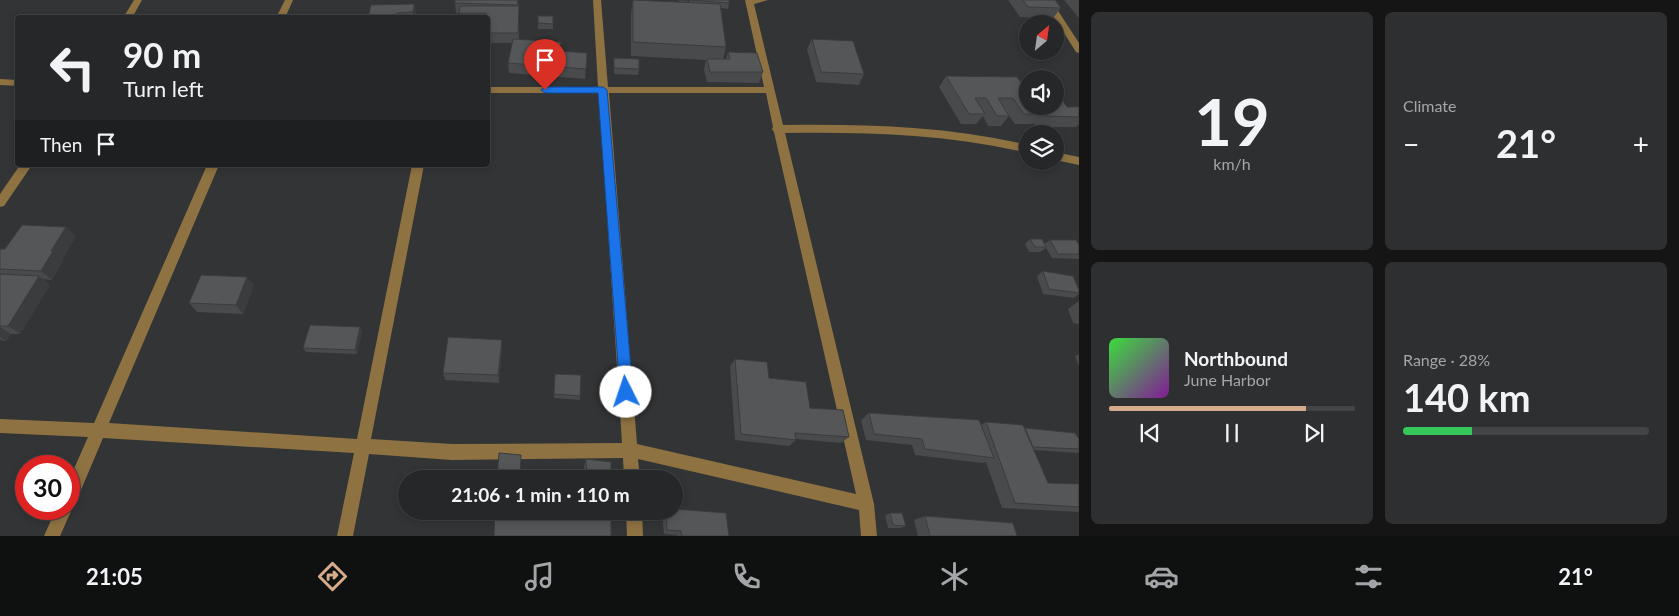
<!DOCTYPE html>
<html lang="en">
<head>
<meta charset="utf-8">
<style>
	body { margin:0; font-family:Lato,sans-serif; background:#2e2f30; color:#f1f3f6; height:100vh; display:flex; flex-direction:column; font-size:19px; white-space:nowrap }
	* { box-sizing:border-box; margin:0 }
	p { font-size:16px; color:#a4a5a8 }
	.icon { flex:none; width:28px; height:28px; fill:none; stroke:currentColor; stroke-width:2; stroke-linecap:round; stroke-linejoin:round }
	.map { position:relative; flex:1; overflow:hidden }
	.sheet { display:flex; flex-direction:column; gap:12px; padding:12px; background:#151516; width:600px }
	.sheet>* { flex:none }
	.top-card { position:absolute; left:15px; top:15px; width:475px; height:152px; border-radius:5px; box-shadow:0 2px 8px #0003,0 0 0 1px #424445; background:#262728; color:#f1f3f6; overflow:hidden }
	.needle { width:32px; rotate:29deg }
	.controls { position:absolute; left:1019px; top:15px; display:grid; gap:10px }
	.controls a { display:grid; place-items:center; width:45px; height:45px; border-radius:50%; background:#262728; box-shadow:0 2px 8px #0003,0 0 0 1px #424445; font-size:25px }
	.speed { position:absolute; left:15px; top:455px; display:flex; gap:10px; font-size:25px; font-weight:700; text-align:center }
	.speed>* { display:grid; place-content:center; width:65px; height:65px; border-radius:50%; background:#262728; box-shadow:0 2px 8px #0003,0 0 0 1px #424445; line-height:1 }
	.speed .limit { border:8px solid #d22; background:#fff; color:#111 }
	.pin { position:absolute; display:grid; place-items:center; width:42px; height:42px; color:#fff; margin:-51px -21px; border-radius:50% 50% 50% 0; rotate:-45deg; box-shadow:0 0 5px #0007 }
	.pin .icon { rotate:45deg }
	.me { position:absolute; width:55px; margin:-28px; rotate:356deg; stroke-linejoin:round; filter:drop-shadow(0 0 4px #0008) }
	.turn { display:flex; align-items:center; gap:18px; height:105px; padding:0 25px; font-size:22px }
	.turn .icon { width:65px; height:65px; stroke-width:2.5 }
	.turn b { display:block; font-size:35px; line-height:42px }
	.then { display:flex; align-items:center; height:48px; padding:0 25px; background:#0003; gap:10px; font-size:19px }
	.big { font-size:38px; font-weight:700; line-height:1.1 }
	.sheet .card { flex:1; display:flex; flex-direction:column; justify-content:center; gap:8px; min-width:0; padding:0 18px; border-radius:8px; background:#2e2f30 }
	.sheet .dial { align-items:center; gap:0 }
	.dial b { font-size:65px; line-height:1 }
	.song { display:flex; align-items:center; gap:15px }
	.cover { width:60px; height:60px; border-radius:8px; background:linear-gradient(135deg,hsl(120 70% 55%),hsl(290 70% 35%)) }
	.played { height:5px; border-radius:2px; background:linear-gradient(90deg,#d6ab8b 80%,#424445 80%) }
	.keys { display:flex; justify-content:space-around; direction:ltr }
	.heat { display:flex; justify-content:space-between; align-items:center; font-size:28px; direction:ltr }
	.charge { height:8px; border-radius:4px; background:linear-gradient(90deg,#34c759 28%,#424445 0) }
	.sheet .tiles { flex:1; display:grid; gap:12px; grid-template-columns:repeat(2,1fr) }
	.trip { position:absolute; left:398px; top:470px; width:285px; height:50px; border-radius:25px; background:#262728; box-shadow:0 2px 8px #0003,0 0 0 1px #424445; font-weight:700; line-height:50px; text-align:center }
	.tab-bar { display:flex; height:80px; justify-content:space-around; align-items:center; background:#0f1010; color:#a4a5a8 }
	.tab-bar .icon { width:35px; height:35px }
	.tab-bar .current { color:#d6ab8b }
	.tab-bar b { font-size:22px; color:#f1f3f6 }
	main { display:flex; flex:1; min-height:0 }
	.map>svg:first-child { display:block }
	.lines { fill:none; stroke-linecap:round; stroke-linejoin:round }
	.minor { fill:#8e7242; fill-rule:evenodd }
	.wall { fill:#484a4c }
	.shaded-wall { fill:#3b3c3e }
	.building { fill:#545658; stroke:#3b3c3e }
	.route { fill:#1a73e8; stroke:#114b97 }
</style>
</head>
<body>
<main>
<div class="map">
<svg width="1079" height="536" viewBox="0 0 1079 536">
	<rect width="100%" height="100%" fill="#323436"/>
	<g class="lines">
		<!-- minor -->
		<path class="minor" d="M134 0H142L132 18H123Z
			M285 0H293L285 18H276Z
			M593 0H601L608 87H764L745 0H768L754 4 783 125C866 124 947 126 1028 145V153C947 134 867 132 785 133L874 504 877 536H861L859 510 638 459 640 479H624L623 458 452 460 369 454 353 536H337L354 453 103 438 75 504 70 505 72 509 60 536H44L56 509H69V480L88 437 0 433V419L94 423 207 165H219L109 423 357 439 412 165H424L371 439 452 444 622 443 599 93H488V87H598ZM609 93H766L773 127 772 129 774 132 856 494 637 444Z
			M1043 0H1051L1079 43V53L1076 52Z
			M0 79 18 80V86L0 85Z
			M1055 152 1079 157V165L1055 160Z
			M20 165H32L4 206 0 207V194Z
			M626 511H642L643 536H627Z"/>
	</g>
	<!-- wall -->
	<path class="wall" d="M455 0H519V39L561 51 587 53 585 79 509 73 508 63 512 43H488V18H460L459 13H456L455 3Z
		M633 0 678 2 679 0 690 2V0H729V3L728 9 721 8 726 47 723 59H726L728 52 763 72 759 83 707 82 704 69 706 60 631 56V14Z
		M1008 0H1055L1061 8 1053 18 1020 17Z
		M1064 0H1079V18Z
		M414 4 416 14V18H368Z
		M553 16V29H538V23Z
		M812 39 864 74 859 85 816 82 807 49Z
		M614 58 639 69 638 75 614 74Z
		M946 76 1020 82 1021 80H1028V106H1055V81L1065 89 1059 96 1067 107 1079 108V124L1076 127H1036L1034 123 1032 124H1015L1009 116 1001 126H988L983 116 976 124H961L939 87Z
		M76 236 62 259 63 260 52 280 43 279 50 285 20 334H11L6 341 0 340V249H5Z
		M1030 239 1044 244 1050 240 1079 245V258L1078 259 1052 258 1046 248 1040 252H1029L1025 244Z
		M1043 271 1079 290V294L1074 298 1043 294 1037 276Z
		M254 285 243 314 197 312 189 303Z
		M1079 301V324L1073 323 1068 309Z
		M360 327 362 331 357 354 306 352 303 348Z
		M502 340V347L499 383 445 380 443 373Z
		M1079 354V367L1075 356Z
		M735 359 769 378 849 437 841 443 796 439V440L789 446 735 440 730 366Z
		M555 374 580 396V400L554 398Z
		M869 413 981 425 986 422 1025 428 1079 449V452L1078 453 1034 450 1048 483 1079 484V512L1002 508 986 462 982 463 915 455 912 445 866 440 861 420Z
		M586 459 611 479H585L584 467Z
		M663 511H674L729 536H677V535L664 534 662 513Z
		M890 513 906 526 900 528H888L885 515Z
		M925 516 1017 536H918L914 520Z"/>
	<!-- shaded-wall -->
	<path class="shaded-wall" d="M518 0H519V43Z
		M414 4 416 14V18H414L413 12Z
		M66 227 76 236 62 259 63 260 52 280 41 271 51 251Z
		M39 276 50 285 20 334 8 326Z
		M247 277 254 285 243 314 236 305Z
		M0 327 11 334 6 341 0 337Z
		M360 327 362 331 357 354 355 350Z
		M502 340V347L499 383 498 375Z
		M521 455V479H520Z"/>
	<!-- building -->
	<path class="building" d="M455 0H518L517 5 455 3Z
		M633 0 720 4 726 47 633 42Z
		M679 0 689 1V2H679Z
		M692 0H729V3Z
		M1023 0H1055L1061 8 1028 7Z
		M414 4 413 12 397 13 396 18H368L371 5Z
		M460 6H519L518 33H488V18H486V13H459Z
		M538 16H553V24L538 23Z
		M513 39 561 42 560 51 587 53 586 69 508 63Z
		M812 39 853 41 864 74 821 72Z
		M728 52 757 53 763 72H710L707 59H730Z
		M614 58 639 59V69L614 68Z
		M946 76 1017 77 1028 93V106H1036L1042 114H1024L1013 98H998L1009 116H997L986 98H975L985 114H969Z
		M1021 80H1028V90Z
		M1055 81H1060L1065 89H1055Z
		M1055 90 1067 107H1079V117L1046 116 1039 106H1055Z
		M22 225 66 227 51 251H53L41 271 0 269V249H5Z
		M1030 239H1042L1046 247H1035Z
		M1050 240H1076L1079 245V254H1058Z
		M1043 271 1073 276 1079 290V293L1049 289Z
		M0 274 39 276 8 326H0Z
		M201 275 247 277 236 305 189 303Z
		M310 325 360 327 355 350 303 348Z
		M448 337 502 340 498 375 443 373Z
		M735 359 767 362 769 378 806 382 810 408 843 410 849 437 795 433 796 440 741 434Z
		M555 374 581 375 580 396 554 394Z
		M869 413 979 420 994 458 925 449 922 439 874 434Z
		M986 422 1023 425 1048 483 1079 484V507L1015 503Z
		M1025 428 1075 433 1079 439V449L1033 447Z
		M499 453 521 455 520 479H497Z
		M586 459 611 462V479H587Z
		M535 469 555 472 556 479H536Z
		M674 509 726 513 729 536H682L681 531 667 530 666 511H674Z
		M495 511H611V536H494Z
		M890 513H902L906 526 893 525Z
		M925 516 1013 523 1017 536H930Z"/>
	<!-- route -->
	<path class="route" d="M603 87 607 90 633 392 631 396 626 398 622 396 620 392 598 93H545L541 90 545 87Z"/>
</svg>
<div class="controls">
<a><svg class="needle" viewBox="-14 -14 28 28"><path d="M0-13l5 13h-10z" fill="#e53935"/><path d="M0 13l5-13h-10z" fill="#a4a5a8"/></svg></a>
<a><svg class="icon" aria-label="sound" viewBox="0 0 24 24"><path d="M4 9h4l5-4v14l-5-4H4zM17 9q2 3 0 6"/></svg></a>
<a><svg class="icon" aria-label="layers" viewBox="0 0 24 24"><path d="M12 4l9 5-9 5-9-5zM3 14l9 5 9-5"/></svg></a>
</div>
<div class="speed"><div class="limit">30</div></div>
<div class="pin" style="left:545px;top:90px;background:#d93025"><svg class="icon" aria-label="arrive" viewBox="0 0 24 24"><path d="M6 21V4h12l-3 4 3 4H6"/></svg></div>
<svg class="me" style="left:626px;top:392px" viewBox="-20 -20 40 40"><circle r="19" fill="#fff"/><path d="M0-13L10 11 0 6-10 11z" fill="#1a73e8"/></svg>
<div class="trip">21:06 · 1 min · 110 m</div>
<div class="top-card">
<div class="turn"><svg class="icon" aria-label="left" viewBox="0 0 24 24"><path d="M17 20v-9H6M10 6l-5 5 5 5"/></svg><div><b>90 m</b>Turn left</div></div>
<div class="then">Then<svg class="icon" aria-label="arrive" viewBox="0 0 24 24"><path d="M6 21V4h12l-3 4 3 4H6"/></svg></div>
</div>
</div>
<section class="sheet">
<div class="tiles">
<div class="card dial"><b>19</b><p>km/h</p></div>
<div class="card"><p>Climate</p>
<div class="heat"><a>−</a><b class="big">21°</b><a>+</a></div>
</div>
<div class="card">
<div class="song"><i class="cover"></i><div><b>Northbound</b><p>June Harbor</p></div></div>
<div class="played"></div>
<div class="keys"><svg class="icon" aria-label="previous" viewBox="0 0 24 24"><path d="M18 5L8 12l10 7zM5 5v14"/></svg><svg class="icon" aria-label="pause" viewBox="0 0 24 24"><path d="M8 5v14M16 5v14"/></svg><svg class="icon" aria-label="next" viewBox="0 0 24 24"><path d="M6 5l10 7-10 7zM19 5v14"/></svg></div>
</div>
<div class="card"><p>Range · 28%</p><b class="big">140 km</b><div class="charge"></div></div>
</div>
</section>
</main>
<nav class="tab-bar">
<b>21:05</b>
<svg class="icon current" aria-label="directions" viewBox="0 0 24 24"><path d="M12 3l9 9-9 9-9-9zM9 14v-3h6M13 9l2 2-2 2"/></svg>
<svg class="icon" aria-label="music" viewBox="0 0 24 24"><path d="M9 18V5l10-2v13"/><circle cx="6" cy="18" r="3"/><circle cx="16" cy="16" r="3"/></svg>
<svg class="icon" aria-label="phone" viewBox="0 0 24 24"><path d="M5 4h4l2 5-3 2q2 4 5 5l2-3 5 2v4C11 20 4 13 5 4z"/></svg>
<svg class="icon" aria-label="climate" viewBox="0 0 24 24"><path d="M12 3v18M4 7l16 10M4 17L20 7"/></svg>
<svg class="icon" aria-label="car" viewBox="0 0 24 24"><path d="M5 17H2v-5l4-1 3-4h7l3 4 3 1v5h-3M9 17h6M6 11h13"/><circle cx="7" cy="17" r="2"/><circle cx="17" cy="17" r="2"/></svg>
<svg class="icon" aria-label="filters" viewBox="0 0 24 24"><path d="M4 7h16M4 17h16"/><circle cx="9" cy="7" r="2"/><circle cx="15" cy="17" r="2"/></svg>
<b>21°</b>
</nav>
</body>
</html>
